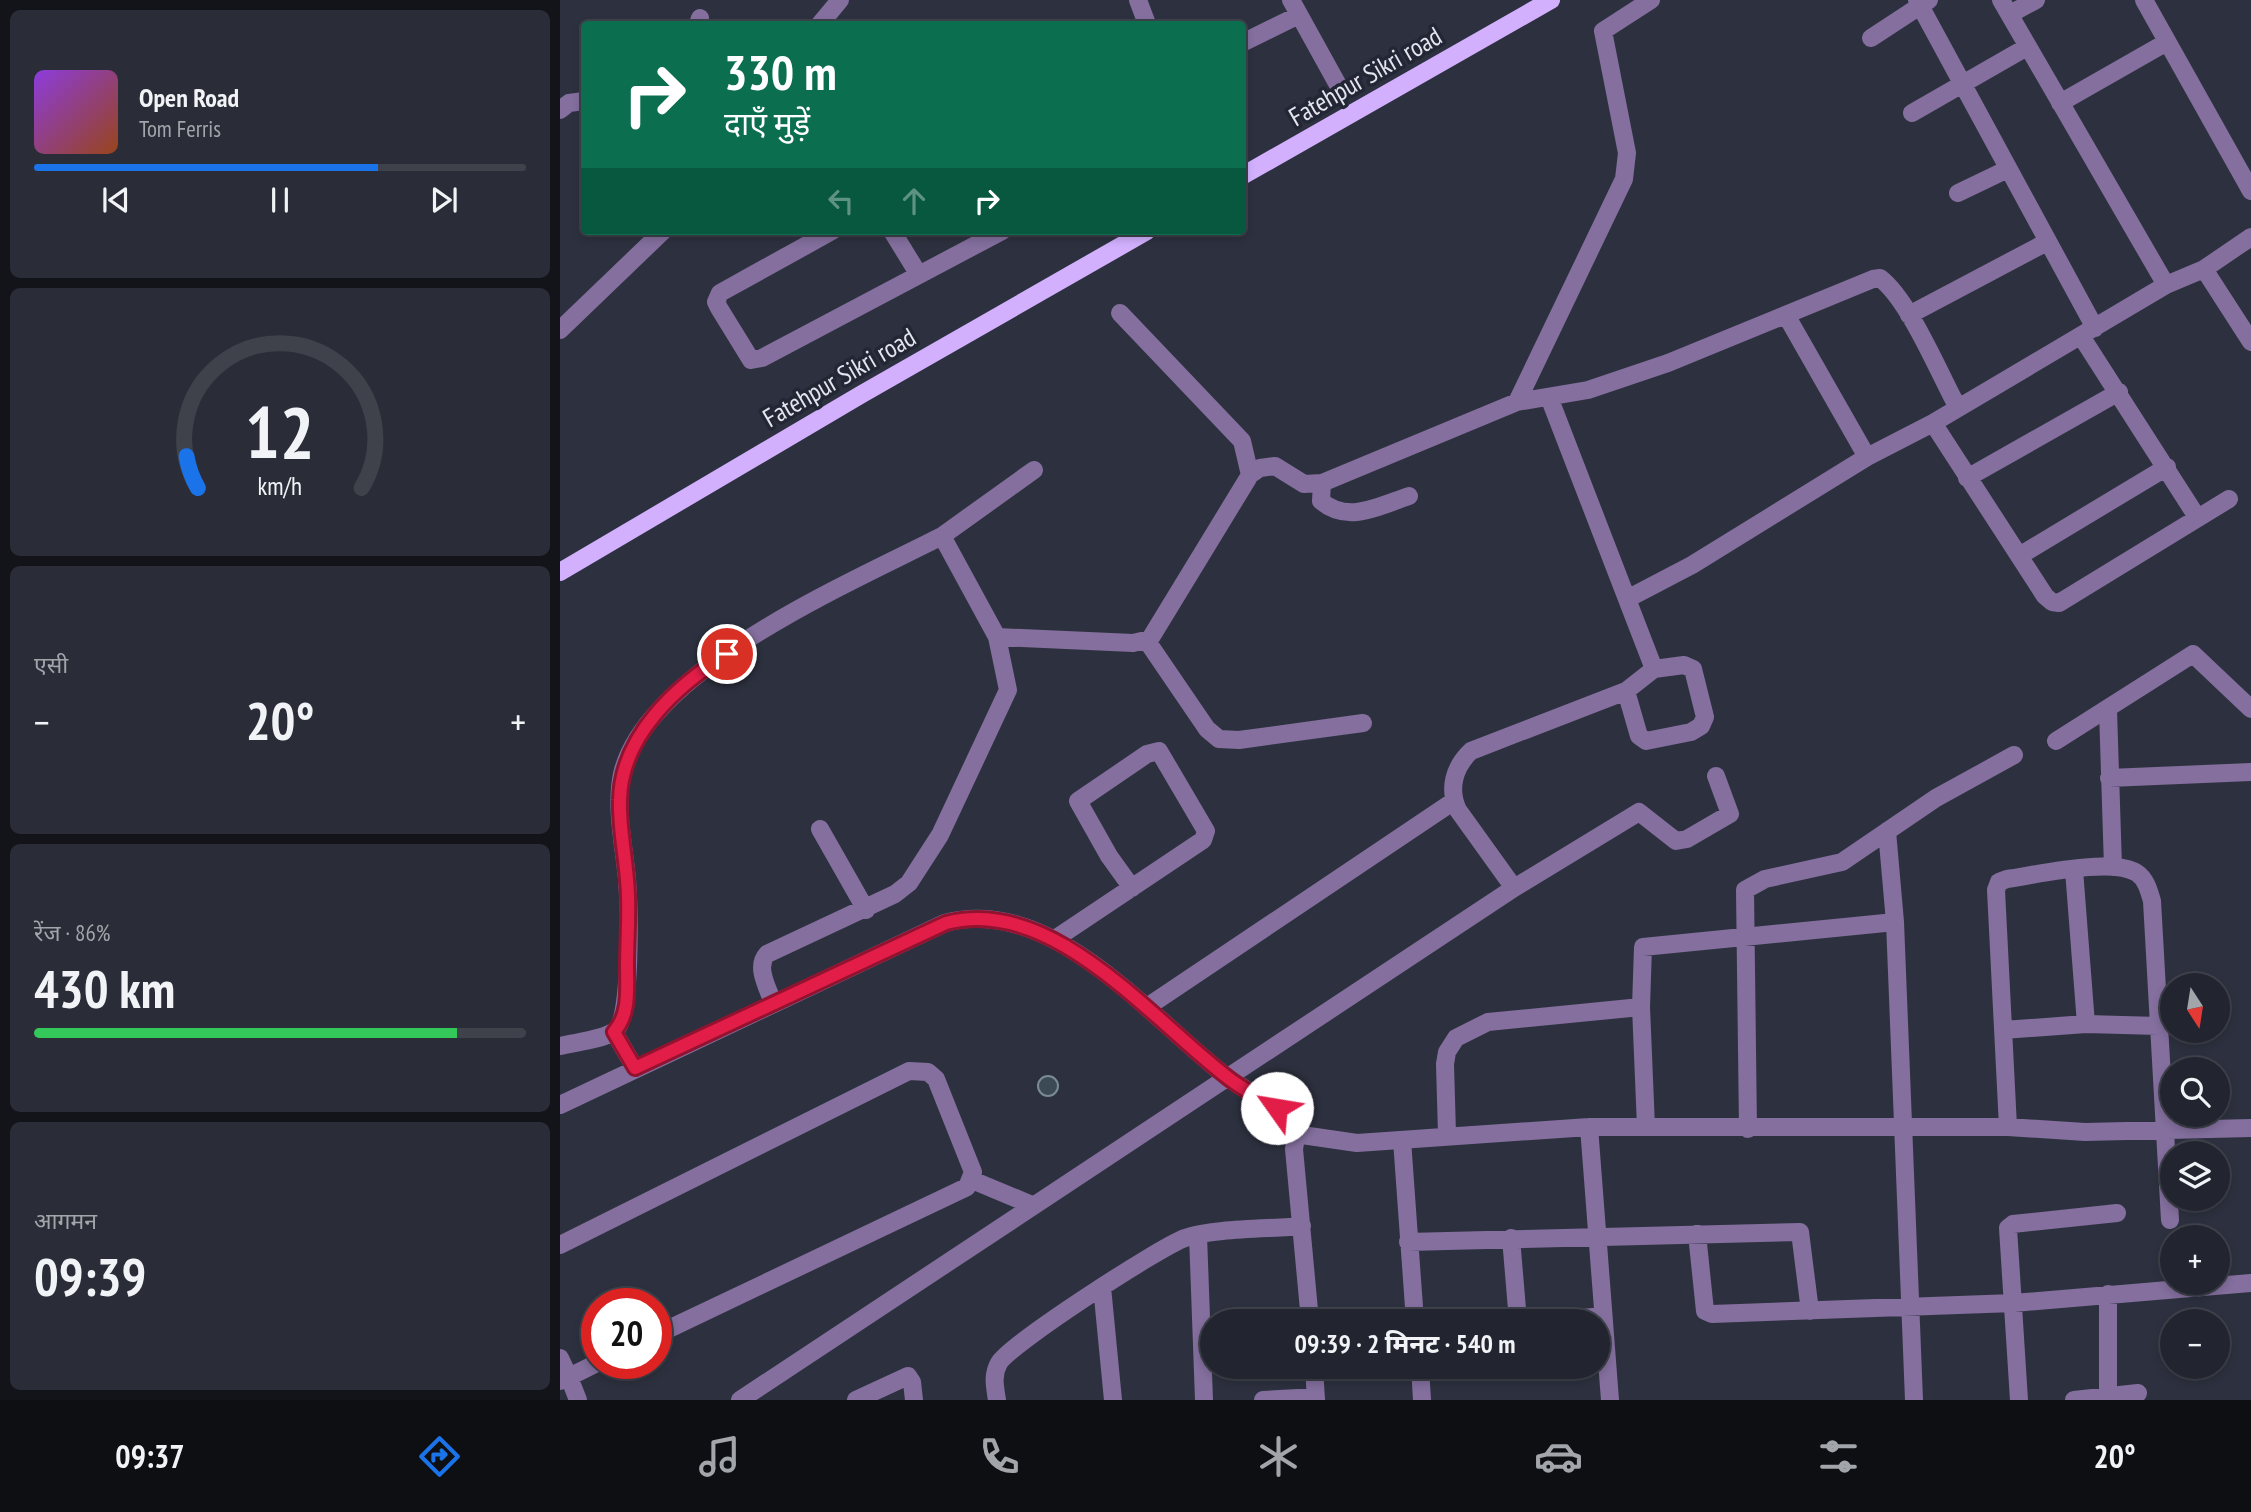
<!DOCTYPE html>
<html lang="hi">
<head>
<meta charset="utf-8">
<style>
	body { margin:0; font-family:"PT Sans Narrow","Noto Sans Devanagari",sans-serif; background:#2a2d37; color:#f1f3f6; height:100vh; display:flex; flex-direction:column; font-size:26px; white-space:nowrap }
	* { box-sizing:border-box; margin:0 }
	p { font-size:23px; color:#a2a5aa }
	.icon { flex:none; width:38px; height:38px; fill:none; stroke:currentColor; stroke-width:2; stroke-linecap:round; stroke-linejoin:round }
	.map { position:relative; flex:1; overflow:hidden }
	.details { display:flex; flex-direction:column; gap:10px; padding:10px; background:#13141a; width:560px }
	.details>* { flex:none }
	.banner { position:absolute; left:21px; top:21px; width:665px; height:214px; border-radius:7px; box-shadow:0 4px 10px #0003,0 0 0 2px #3f424b; background:#0b6e4f; color:#fff; overflow:hidden }
	.needle { width:46px; rotate:168deg }
	.tools { position:absolute; left:1600px; top:973px; display:grid; gap:14px }
	.tools a { display:grid; place-items:center; width:70px; height:70px; border-radius:50%; background:#22252f; box-shadow:0 4px 10px #0003,0 0 0 2px #3f424b; font-size:35px }
	.speed { position:absolute; left:21px; top:1288px; display:flex; gap:14px; font-size:35px; font-weight:700; text-align:center }
	.speed>* { display:grid; place-content:center; width:91px; height:91px; border-radius:50%; background:#22252f; box-shadow:0 4px 10px #0003,0 0 0 2px #3f424b; line-height:1 }
	.speed .limit { border:10px solid #d22; background:#fff; color:#111 }
	.pin { position:absolute; display:grid; place-items:center; width:60px; height:60px; color:#fff; margin:-30px; border:4px solid #fff; border-radius:50%; box-shadow:0 2px 7px #0007 }
	.me { position:absolute; width:77px; margin:-38px; rotate:302deg; stroke-linejoin:round; filter:drop-shadow(0 0 5px #0008) }
	.turn { display:flex; align-items:center; gap:24px; height:147px; padding:0 28px; font-size:32px }
	.turn .icon { width:91px; height:91px; stroke-width:2.5 }
	.turn b { display:block; font-size:49px; line-height:60px }
	.lanes { display:flex; align-items:center; height:66px; padding:0 28px; background:#0003; justify-content:center; gap:35px; direction:ltr }
	.lanes .off { opacity:.35 }
	.big { font-size:52px; font-weight:700; line-height:1.1 }
	.details .widget { flex:1; display:flex; flex-direction:column; justify-content:center; gap:10px; min-width:0; padding:0 24px; border-radius:10px; background:#2a2d37 }
	.details .dial { align-items:center; gap:0 }
	.dial svg { height:182px; overflow:visible; fill:none; stroke:#3f424b; stroke-width:7; stroke-linecap:round; text-anchor:middle }
	.dial text { fill:#f1f3f6; stroke:none }
	.song { display:flex; align-items:center; gap:21px }
	.cover { width:84px; height:84px; border-radius:10px; background:linear-gradient(135deg,hsl(270 70% 55%),hsl(20 70% 35%)) }
	.played { height:7px; border-radius:4px; background:linear-gradient(90deg,#1a73e8 70%,#3f424b 70%) }
	.keys { display:flex; justify-content:space-around; direction:ltr }
	.heat { display:flex; justify-content:space-between; align-items:center; font-size:38px; direction:ltr }
	.charge { height:10px; border-radius:5px; background:linear-gradient(90deg,#34c759 86%,#3f424b 0) }
	.trip { position:absolute; left:640px; top:1309px; width:410px; height:70px; border-radius:35px; background:#22252f; box-shadow:0 4px 10px #0003,0 0 0 2px #3f424b; font-weight:700; line-height:70px; text-align:center }
	.menu { display:flex; height:112px; justify-content:space-around; align-items:center; background:#0e0f13; color:#a2a5aa }
	.menu .icon { width:49px; height:49px }
	.menu .selected { color:#1a73e8 }
	.menu b { font-size:32px; color:#f1f3f6 }
	main { display:flex; flex:1; min-height:0 }
	.map>svg:first-child { display:block }
	.building { fill:#3b4a55; stroke:#7b8a97; stroke-width:2 }
	.lines { fill:none; stroke-linecap:round; stroke-linejoin:round }
	.minor { stroke:#846f9e; stroke-width:18 }
	.major { stroke:#d2b0fe; stroke-width:18 }
	.route-casing { stroke:#92132f; stroke-width:18 }
	.route { stroke:#e11d48; stroke-width:12 }
	.labels { text-anchor:middle; dominant-baseline:central; stroke-width:7; stroke-linejoin:round; paint-order:stroke }
	.street-label { font-size:26px; fill:#e3e6ef; stroke:#232735 }
</style>
</head>
<body>
<main>
<section class="details">
<div class="widget">
<div class="song"><i class="cover"></i><div><b>Open Road</b><p>Tom Ferris</p></div></div>
<div class="played"></div>
<div class="keys"><svg class="icon" aria-label="previous" viewBox="0 0 24 24"><path d="M18 5L8 12l10 7zM5 5v14"/></svg><svg class="icon" aria-label="pause" viewBox="0 0 24 24"><path d="M8 5v14M16 5v14"/></svg><svg class="icon" aria-label="next" viewBox="0 0 24 24"><path d="M6 5l10 7-10 7zM19 5v14"/></svg></div>
</div>
<div class="widget dial"><svg viewBox="0 0 100 80">
<path d="M14 69A42 42 0 1 1 86 69"/>
<path d="M14 69A42 42 0 0 1 9 55" stroke="#1a73e8"/>
<text x="50" y="56" font-size="32" font-weight="700">12</text>
<text x="50" y="72" font-size="11">km/h</text>
</svg></div>
<div class="widget"><p>एसी</p>
<div class="heat"><a>−</a><b class="big">20°</b><a>+</a></div>
</div>
<div class="widget"><p>रेंज · 86%</p><b class="big">430 km</b><div class="charge"></div></div>
<div class="widget"><p>आगमन</p><b class="big">09:39</b></div>
</section>
<div class="map">
<svg width="1691" height="1400" viewBox="0 0 1691 1400">
	<rect width="100%" height="100%" fill="#2d313f"/>
	<!-- building -->
	<path class="building" d="M478 1086a10 10 0 1 1 20 0a10 10 0 1 1-20 0Z"/>
	<g class="lines">
		<!-- minor -->
		<path class="minor" d="M578 0 587 24
			M731 0 778 85
			M1357 0 1535 328
			M1441 0 1606 285
			M1584 0 1691 191
			M1450 14 1476 0
			M138 24 140 18
			M260 24 280 0
			M1311 38 1369 0
			M682 43 739 15
			M1500 103 1607 42
			M0 110 9 103 24 101
			M1352 113 1467 47
			M1398 193 1448 169
			M272 231 160 293 156 302 159 308 191 360 202 358 442 231
			M332 231 359 275
			M1644 269 1691 342
			M560 313 682 441 690 475
			M1226 315 1307 457
			M1349 315 1487 242
			M0 330 103 231
			M1521 336 1637 517
			M989 397 1094 669 1124 665 1133 669 1145 717 1141 726 1131 732 1086 741 1079 736 1066 691
			M957 402 1064 179 1067 153 1043 31 1091 0
			M1373 423 1485 596 1492 602 1499 603 1669 499
			M1407 478 1559 392
			M762 483 957 402 1028 390 1108 363 1313 279 1320 278C1349 300 1379 373 1397 406
			M1459 556 1607 467
			M1067 599 1132 565 1307 457 1373 423 1606 285 1644 269 1691 237
			M437 637 573 643 590 639 690 475 700 468 715 466 744 484 762 483 761 501C788 524 819 506 849 496
			M587 641 647 729 659 739 679 740 803 723
			M1094 669 1066 691 911 751C894 767 888 789 898 810L954 888 1079 812 1116 841 1127 839 1170 814 1156 776
			M1548 710 1553 867
			M1496 741 1633 654 1691 709
			M1549 778 1691 772
			M260 829 306 910
			M1327 831 1335 922 1354 1400
			M1514 870 1526 1024
			M495 939 643 840 646 831 599 751 587 754 518 801 549 856 572 888
			M213 1003C208 988 195 967 207 954L335 894 349 883 380 835 448 690 437 637 382 536 474 470
			M587 1007 894 801
			M1443 1030 1526 1024 1599 1026
			M54 1032 75 1068
			M0 1046C15 1042 44 1040 56 1030 72 1016 69 905 67 879 64 846 55 808 62 774 87 669 292 582 382 536
			M0 1105 385 923C492 894 590 1018 667 1077 682 1088 700 1098 717 1108
			M1029 1127 1050 1400
			M1086 1127 1081 1007 1083 947 1335 922
			M1448 1127 1436 890 1439 882 1447 879C1476 875 1552 857 1577 873 1586 879 1589 891 1592 901L1610 1220
			M1188 1129 1185 890 1205 879 1282 862 1376 798 1454 755
			M887 1134 885 1064 887 1052 896 1038 928 1022 1081 1007
			M842 1140 855 1321
			M412 1180 472 1205
			M1137 1234 1145 1311 1152 1314 1454 1303 1691 1283
			M638 1235 644 1400
			M951 1238 958 1321
			M848 1242 1240 1232 1250 1311
			M0 1245 349 1071 368 1072 376 1079 413 1172 407 1187 96 1335
			M542 1287 553 1400
			M750 1321 734 1149 736 1137 742 1135 797 1143 1029 1127H1448L1525 1132 1691 1128
			M993 1321 1043 1316
			M0 1358 9 1377 0 1381
			M754 1367 756 1400
			M860 1367 862 1400
			M1548 1396V1294
			M18 1400 9 1377 37 1363
			M180 1400 954 888
			M296 1400 348 1376 352 1382 354 1400
			M437 1400C435 1387 432 1375 439 1363 450 1344 600 1247 625 1238 651 1228 713 1229 742 1226
			M703 1400 756 1397
			M1459 1400 1448 1228 1453 1224 1557 1213
			M1514 1400 1578 1393"/>
		<!-- major -->
		<path class="major" d="M682 176 991 0
			M0 572 302 394 587 231"/>
	</g>
	<g class="lines">
		<defs>
			<path id="route" d="M167 654C116 686 61 736 60 800 59 826 65 854 67 880 70 908 67 938 67 966 67 990 70 1014 54 1032L75 1068 386 923C492 895 590 1018 667 1077 682 1089 700 1098 717 1108"/>
		</defs>
		<!-- route casing -->
		<use href="#route" class="route-casing"/>
		<!-- route -->
		<use href="#route" class="route"/>
	</g>
	<g class="labels">
		<!-- street labels -->
		<g class="street-label">
			<text transform="translate(805 76) rotate(-30)">Fatehpur Sikri road</text>
			<text transform="translate(279 377) rotate(-30)">Fatehpur Sikri road</text>
		</g>
	</g>
</svg>
<div class="tools">
<a><svg class="needle" viewBox="-14 -14 28 28"><path d="M0-13l5 13h-10z" fill="#e53935"/><path d="M0 13l5-13h-10z" fill="#a2a5aa"/></svg></a>
<a><svg class="icon" aria-label="search" viewBox="0 0 24 24"><circle cx="10" cy="10" r="6"/><path d="M15 15l6 6"/></svg></a>
<a><svg class="icon" aria-label="layers" viewBox="0 0 24 24"><path d="M12 4l9 5-9 5-9-5zM3 14l9 5 9-5"/></svg></a>
<a>+</a>
<a>−</a>
</div>
<div class="speed"><div class="limit">20</div></div>
<div class="pin" style="left:167px;top:654px;background:#d93025"><svg class="icon" aria-label="arrive" viewBox="0 0 24 24"><path d="M6 21V4h12l-3 4 3 4H6"/></svg></div>
<svg class="me" style="left:717px;top:1108px" viewBox="-20 -20 40 40"><circle r="19" fill="#fff"/><path d="M0-13L10 11 0 6-10 11z" fill="#e11d48"/></svg>
<div class="trip">09:39 · 2 मिनट · 540 m</div>
<div class="banner">
<div class="turn"><svg class="icon" aria-label="right" viewBox="0 0 24 24"><path d="M7 20v-9h11M14 6l5 5-5 5"/></svg><div><b>330 m</b>दाएँ मुड़ें</div></div>
<div class="lanes"><svg class="icon off" aria-label="left" viewBox="0 0 24 24"><path d="M17 20v-9H6M10 6l-5 5 5 5"/></svg><svg class="icon off" aria-label="ahead" viewBox="0 0 24 24"><path d="M12 20V5M6 11l6-6 6 6"/></svg><svg class="icon" aria-label="right" viewBox="0 0 24 24"><path d="M7 20v-9h11M14 6l5 5-5 5"/></svg></div>
</div>
</div>
</main>
<nav class="menu">
<b>09:37</b>
<svg class="icon selected" aria-label="directions" viewBox="0 0 24 24"><path d="M12 3l9 9-9 9-9-9zM9 14v-3h6M13 9l2 2-2 2"/></svg>
<svg class="icon" aria-label="music" viewBox="0 0 24 24"><path d="M9 18V5l10-2v13"/><circle cx="6" cy="18" r="3"/><circle cx="16" cy="16" r="3"/></svg>
<svg class="icon" aria-label="phone" viewBox="0 0 24 24"><path d="M5 4h4l2 5-3 2q2 4 5 5l2-3 5 2v4C11 20 4 13 5 4z"/></svg>
<svg class="icon" aria-label="climate" viewBox="0 0 24 24"><path d="M12 3v18M4 7l16 10M4 17L20 7"/></svg>
<svg class="icon" aria-label="car" viewBox="0 0 24 24"><path d="M5 17H2v-5l4-1 3-4h7l3 4 3 1v5h-3M9 17h6M6 11h13"/><circle cx="7" cy="17" r="2"/><circle cx="17" cy="17" r="2"/></svg>
<svg class="icon" aria-label="filters" viewBox="0 0 24 24"><path d="M4 7h16M4 17h16"/><circle cx="9" cy="7" r="2"/><circle cx="15" cy="17" r="2"/></svg>
<b>20°</b>
</nav>
</body>
</html>
